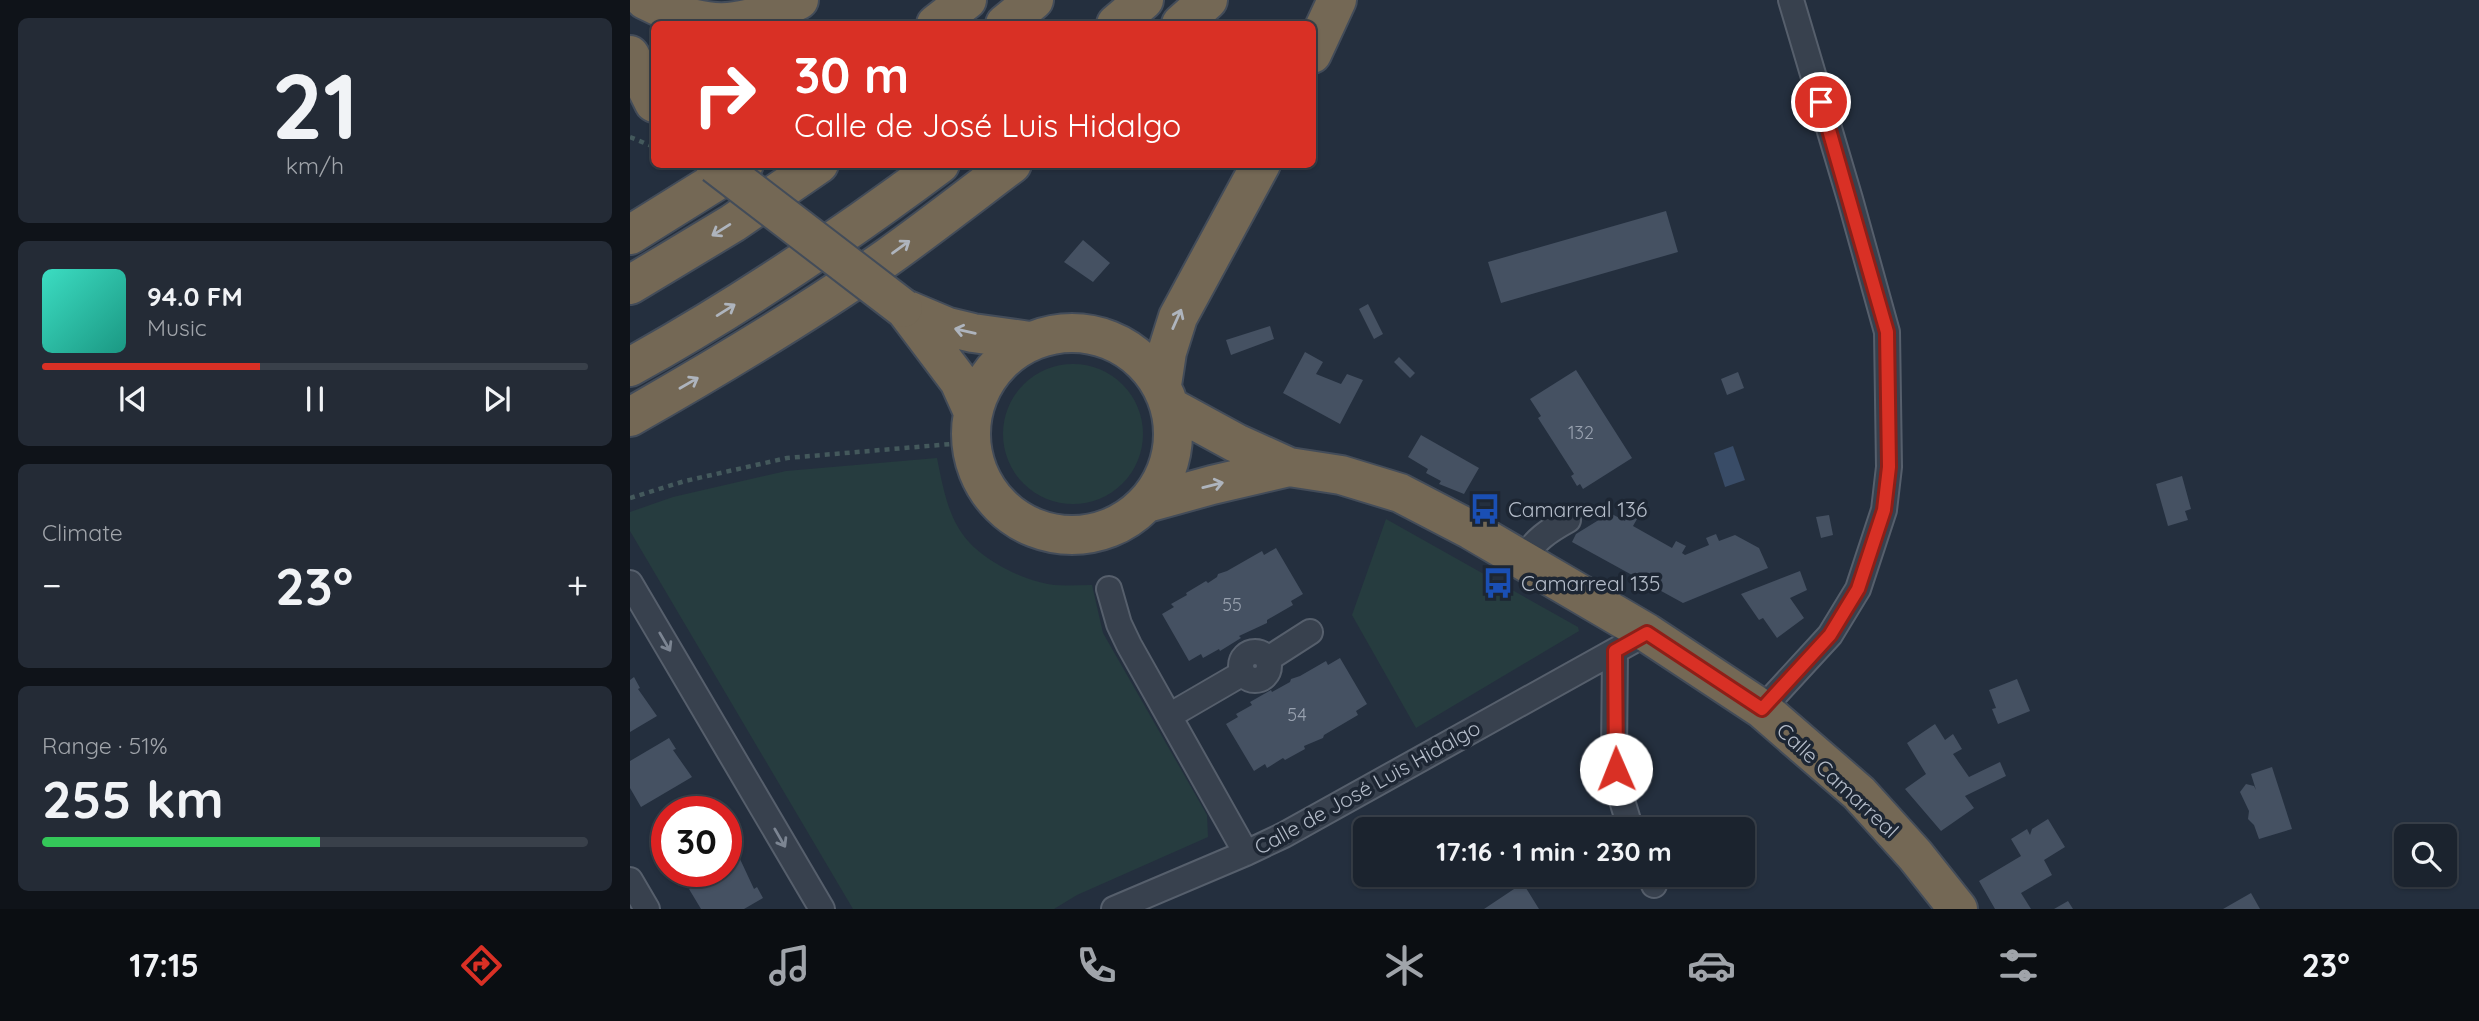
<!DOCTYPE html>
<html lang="en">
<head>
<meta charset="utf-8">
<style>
	body { margin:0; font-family:Quicksand,sans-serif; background:#242b36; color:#f1f3f6; height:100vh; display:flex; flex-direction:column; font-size:26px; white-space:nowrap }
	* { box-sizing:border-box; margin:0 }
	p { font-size:23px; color:#a0a4aa }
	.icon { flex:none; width:38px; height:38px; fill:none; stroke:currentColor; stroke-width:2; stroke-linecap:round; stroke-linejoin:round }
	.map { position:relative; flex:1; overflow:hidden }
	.sheet { display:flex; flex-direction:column; gap:18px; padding:18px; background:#0f1319; width:630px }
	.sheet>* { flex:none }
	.guide { position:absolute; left:21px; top:21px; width:665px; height:147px; border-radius:10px; box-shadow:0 2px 5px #0004,0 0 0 2px #39404a; background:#d93025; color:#fff; overflow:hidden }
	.controls { position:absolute; left:1764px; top:824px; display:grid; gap:14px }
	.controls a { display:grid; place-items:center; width:63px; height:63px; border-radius:10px; background:#1b232e; box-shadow:0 2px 5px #0004,0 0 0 2px #39404a; font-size:35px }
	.speed { position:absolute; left:21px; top:796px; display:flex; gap:14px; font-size:35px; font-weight:700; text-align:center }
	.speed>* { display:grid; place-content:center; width:91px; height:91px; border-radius:50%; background:#1b232e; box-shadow:0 2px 5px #0004,0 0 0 2px #39404a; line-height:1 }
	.speed .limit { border:10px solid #d22; background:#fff; color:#111 }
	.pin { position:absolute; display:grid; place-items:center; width:60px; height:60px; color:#fff; margin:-30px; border:4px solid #fff; border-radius:50%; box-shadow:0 2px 7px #0007 }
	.me { position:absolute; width:77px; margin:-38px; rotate:359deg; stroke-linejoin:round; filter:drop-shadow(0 0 5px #0008) }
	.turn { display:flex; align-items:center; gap:24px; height:147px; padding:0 28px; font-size:32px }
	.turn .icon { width:91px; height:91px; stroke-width:2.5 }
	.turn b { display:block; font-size:49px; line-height:60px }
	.big { font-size:52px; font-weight:800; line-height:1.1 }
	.sheet .widget { flex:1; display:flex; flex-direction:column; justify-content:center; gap:10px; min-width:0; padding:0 24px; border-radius:10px; background:#242b36 }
	.sheet .dial { align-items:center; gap:0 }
	.dial b { font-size:91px; line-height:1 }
	.song { display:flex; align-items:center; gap:21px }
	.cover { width:84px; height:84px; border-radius:10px; background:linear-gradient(135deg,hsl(170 70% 55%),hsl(170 70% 35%)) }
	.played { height:7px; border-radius:4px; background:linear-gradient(90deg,#d93025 40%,#39404a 40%) }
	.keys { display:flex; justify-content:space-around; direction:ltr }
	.heat { display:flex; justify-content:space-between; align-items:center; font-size:38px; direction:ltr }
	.charge { height:10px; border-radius:5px; background:linear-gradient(90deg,#34c759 51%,#39404a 0) }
	.trip { position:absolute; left:723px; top:817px; width:402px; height:70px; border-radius:10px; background:#1b232e; box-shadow:0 2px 5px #0004,0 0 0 2px #39404a; font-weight:800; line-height:70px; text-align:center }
	.tab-bar { display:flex; height:112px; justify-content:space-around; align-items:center; background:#0b0e12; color:#a0a4aa }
	.tab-bar .icon { width:49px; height:49px }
	.tab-bar .on { color:#d93025 }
	.tab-bar b { font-size:32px; color:#f1f3f6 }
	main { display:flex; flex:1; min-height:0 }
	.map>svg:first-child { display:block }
	.green { fill:#263c3f }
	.water { fill:#394c67 }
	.building { fill:#455162 }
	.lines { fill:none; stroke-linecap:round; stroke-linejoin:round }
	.street-casing { stroke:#565f6c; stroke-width:28 }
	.highway-casing { stroke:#434c59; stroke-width:42 }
	.path { stroke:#44595c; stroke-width:4.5; stroke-dasharray:5 5; stroke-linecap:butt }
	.street { stroke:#38414e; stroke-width:24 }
	.highway { stroke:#746855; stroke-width:38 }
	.highway-bridge-casing { stroke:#434c59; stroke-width:42; stroke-linecap:butt }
	.highway-bridge { stroke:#746855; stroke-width:38 }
	.oneway { stroke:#aeb4bd }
	.oneway2 { stroke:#7c8592 }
	.route-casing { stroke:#8d1f18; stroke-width:18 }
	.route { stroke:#d93025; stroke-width:12 }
	.labels { text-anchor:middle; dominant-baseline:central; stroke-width:7; stroke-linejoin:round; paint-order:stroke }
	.number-label { font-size:18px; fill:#98a1af }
	.poi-label { font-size:21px; fill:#b4bcc9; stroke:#1d2633; text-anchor:start }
	.street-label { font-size:21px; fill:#b4bcc9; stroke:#1d2633 }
</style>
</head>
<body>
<main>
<section class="sheet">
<div class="widget dial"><b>21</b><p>km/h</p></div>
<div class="widget">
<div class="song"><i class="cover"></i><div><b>94.0 FM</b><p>Music</p></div></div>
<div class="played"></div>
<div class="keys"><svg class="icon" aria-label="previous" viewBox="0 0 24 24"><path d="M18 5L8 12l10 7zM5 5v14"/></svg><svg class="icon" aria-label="pause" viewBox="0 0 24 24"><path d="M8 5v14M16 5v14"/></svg><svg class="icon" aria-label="next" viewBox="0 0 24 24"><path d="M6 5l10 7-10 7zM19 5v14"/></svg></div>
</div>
<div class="widget"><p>Climate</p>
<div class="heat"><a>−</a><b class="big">23°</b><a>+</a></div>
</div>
<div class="widget"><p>Range · 51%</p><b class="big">255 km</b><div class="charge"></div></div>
</section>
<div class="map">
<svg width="1849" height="909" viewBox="0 0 1849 909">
	<rect width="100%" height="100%" fill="#242f3e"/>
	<!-- green -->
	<path class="green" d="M373 434a70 70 0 1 1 140 0a70 70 0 1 1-140 0Z
		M307 458C318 514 325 543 378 570 392 577 408 583 424 585 436 586 449 585 462 585L473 633 577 815 578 837 447 895 424 909H223L0 531V512L43 497 156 471Z
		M756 519 948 627 949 631 786 728 722 615Z"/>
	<!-- water -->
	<path class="water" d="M1103 446 1115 480 1095 487 1084 453Z"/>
	<!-- building -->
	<path class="building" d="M1036 211 1048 252 871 303 858 262Z
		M453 240 480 263 463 282 434 262Z
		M738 304 753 334 744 339 729 309Z
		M640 326 644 339 601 355 596 340Z
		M675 352 693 362 686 374 711 384 717 374 733 380 710 424 653 393Z
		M769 357 785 373 780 378 764 362Z
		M946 370 1002 458 953 489 950 484 947 486 941 476 944 474 908 418 911 416 900 399Z
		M1108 372 1114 388 1097 395 1091 379Z
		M791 435 849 468 834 494 809 484 811 481 796 473 798 469 778 457Z
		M1552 476 1561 509 1555 511 1558 520 1538 526 1526 484Z
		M980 513 995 521 998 514 1007 519 1003 526 1042 548 1046 541 1056 546 1052 553 1055 555 1079 545 1076 538 1086 534 1089 541 1105 535 1129 548 1138 568 1053 603 942 542 946 534Z
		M1199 515 1203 535 1191 538 1186 517Z
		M646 548 673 594 661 601 663 605 637 620V623L609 636 611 638 590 651 589 649 573 658 571 654 559 661 532 614 544 607 541 604 557 595 556 593 576 581 578 583 587 577 588 574 597 571 632 551 634 555Z
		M1170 571 1177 590 1160 598 1174 618 1147 638 1133 618 1129 620 1111 594Z
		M710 658 737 704 726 711 728 715 694 735 693 738 674 746 675 749 655 760 653 758 637 768 635 764 624 771 596 724 608 717 606 714 622 705 620 702 641 690 642 692 660 682 661 679 670 676 696 661 698 665Z
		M4 677 10 688 8 689 27 716 0 732V680Z
		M1387 679 1400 711 1368 724 1362 709 1366 708 1359 690Z
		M1305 724 1315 740 1323 734 1332 749 1323 754 1339 777 1370 762 1376 776 1335 796 1344 808 1311 831 1275 789 1296 774 1277 743Z
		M39 738 46 749 43 750 62 777 11 807 0 788V761Z
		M1642 767 1662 829 1629 839 1624 825 1618 819 1619 811 1610 792 1616 784 1624 786 1626 790 1621 774Z
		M74 798 81 809 80 812H51Z
		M1418 819 1435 847 1414 860 1422 875 1391 893 1401 909H1365L1349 881 1391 856 1381 839 1397 829 1400 835 1402 829Z
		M37 820V851L23 828Z
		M110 859 124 889 127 887 133 898 114 909H71L59 889 89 872H96V867Z
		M893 883 909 909H854Z
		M1621 893 1630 909H1593Z
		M1438 901 1443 909H1424Z"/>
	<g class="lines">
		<defs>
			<path id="street" d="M892 560C905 540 918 531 938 520
				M0 583 192 909
				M479 589 489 624 499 645 616 853
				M985 651 984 754 987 784 1001 830
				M611 666a14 14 0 1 1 28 0a14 14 0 1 1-28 0Z
				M638 659 680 632
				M1132 709 1200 635 1228 589 1254 510 1259 467 1257 332 1220 199 1161 0
				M539 716 613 673
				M1020 875 1024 885
				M0 880 17 909
				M484 909 616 853 654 835 1017 633"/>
			<path id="highway" d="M15 0C75 30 108 29 169 0
				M306 24 337 0
				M375 24 404 0
				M486 24 514 0
				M551 24 578 0
				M682 54 707 0
				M0 55 24 103
				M0 235 114 164
				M0 285 103 223 189 164
				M273 308 318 327 343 333 400 341
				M277 312 329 381 342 410
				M341 434a101 101 0 1 1 202 0a101 101 0 1 1-202 0Z
				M0 367C108 307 211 238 310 164
				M532 385 537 352 548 317 631 164
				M540 407 606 443 659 467 711 475 770 493 841 530 1017 633 1132 709 1229 793 1285 855 1328 909
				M0 417C88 367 175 315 258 257 300 227 341 195 382 164
				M517 503 582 485 659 467"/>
		</defs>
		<!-- street casing -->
		<use href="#street" class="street-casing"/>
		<!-- highway casing -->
		<use href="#highway" class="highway-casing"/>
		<!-- path -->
		<path class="path" d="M0 137 24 147
			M0 498 55 481 157 458 333 443"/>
		<!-- street -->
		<use href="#street" class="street"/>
		<!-- highway -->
		<use href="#highway" class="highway"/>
		<defs>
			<path id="highway-bridge" d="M85 164 273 308"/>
		</defs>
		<!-- highway-bridge casing -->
		<use href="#highway-bridge" class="highway-bridge-casing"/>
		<!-- highway-bridge -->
		<use href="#highway-bridge" class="highway-bridge"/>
	</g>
	<!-- one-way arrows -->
	<defs><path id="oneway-shaft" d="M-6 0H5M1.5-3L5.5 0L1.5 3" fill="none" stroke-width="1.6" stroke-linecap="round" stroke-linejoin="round" transform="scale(1.75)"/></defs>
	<g class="oneway">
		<use href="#oneway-shaft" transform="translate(91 230) rotate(148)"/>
		<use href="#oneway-shaft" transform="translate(271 247) rotate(-36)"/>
		<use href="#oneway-shaft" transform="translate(96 310) rotate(-32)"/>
		<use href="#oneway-shaft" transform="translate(547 319) rotate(-66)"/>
		<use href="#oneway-shaft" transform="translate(335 331) rotate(-167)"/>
		<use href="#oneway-shaft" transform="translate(59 383) rotate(-30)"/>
		<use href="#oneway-shaft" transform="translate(583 485) rotate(-14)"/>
	</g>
	<g class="oneway2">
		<use href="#oneway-shaft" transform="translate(35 642) rotate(60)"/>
		<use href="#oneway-shaft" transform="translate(150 838) rotate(60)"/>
	</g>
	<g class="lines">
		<defs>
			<path id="route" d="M986 769 985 651 1017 633 1132 709 1200 635 1228 589 1254 510 1259 467 1257 332 1191 102"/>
		</defs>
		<!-- route casing -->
		<use href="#route" class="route-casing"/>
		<!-- route -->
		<use href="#route" class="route"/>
	</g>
	<!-- icons -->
	<defs>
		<symbol id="bus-bare" viewBox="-9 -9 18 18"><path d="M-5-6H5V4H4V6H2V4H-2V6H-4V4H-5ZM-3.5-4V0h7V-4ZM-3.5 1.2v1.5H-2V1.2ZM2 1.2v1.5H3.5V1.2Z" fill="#1a4fb4" stroke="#1d2633" stroke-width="2.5" paint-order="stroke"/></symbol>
	</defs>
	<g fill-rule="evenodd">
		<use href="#bus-bare" x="833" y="487" width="44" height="44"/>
		<use href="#bus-bare" x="846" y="561" width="44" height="44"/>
	</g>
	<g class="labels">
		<!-- number labels -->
		<g class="number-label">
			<text x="951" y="432">132</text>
			<text x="602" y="604">55</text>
			<text x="667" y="714">54</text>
		</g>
		<!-- poi labels -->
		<g class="poi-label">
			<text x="878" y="509">Camarreal 136</text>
			<text x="891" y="583">Camarreal 135</text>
		</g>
		<!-- street labels -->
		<g class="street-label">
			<text transform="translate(1208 780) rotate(43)">Calle Camarreal</text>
			<text transform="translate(737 787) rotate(-29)">Calle de José Luis Hidalgo</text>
		</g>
	</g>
</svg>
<div class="controls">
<a><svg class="icon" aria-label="search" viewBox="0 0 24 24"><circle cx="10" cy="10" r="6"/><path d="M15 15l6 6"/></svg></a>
</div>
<div class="speed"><div class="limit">30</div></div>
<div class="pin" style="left:1191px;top:102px;background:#d93025"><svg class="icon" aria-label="arrive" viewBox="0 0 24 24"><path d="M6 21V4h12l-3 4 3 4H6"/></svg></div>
<svg class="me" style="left:986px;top:769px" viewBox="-20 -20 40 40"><circle r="19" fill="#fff"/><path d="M0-13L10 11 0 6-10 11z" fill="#d93025"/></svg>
<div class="trip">17:16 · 1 min · 230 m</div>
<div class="guide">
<div class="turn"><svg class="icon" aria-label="right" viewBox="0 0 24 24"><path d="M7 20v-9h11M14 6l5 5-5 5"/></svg><div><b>30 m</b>Calle de José Luis Hidalgo</div></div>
</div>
</div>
</main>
<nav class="tab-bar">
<b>17:15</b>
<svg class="icon on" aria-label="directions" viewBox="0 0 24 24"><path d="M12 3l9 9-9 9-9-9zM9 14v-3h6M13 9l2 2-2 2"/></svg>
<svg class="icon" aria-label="music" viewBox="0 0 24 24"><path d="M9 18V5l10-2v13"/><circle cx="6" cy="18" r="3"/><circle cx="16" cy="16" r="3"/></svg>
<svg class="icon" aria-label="phone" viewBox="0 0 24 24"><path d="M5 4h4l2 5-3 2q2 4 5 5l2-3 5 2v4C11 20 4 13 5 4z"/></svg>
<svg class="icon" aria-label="climate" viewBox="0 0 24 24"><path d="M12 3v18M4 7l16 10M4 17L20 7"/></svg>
<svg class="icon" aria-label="car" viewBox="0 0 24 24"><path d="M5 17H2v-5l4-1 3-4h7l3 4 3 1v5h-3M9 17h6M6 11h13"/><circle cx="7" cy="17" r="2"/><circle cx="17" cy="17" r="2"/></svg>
<svg class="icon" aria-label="filters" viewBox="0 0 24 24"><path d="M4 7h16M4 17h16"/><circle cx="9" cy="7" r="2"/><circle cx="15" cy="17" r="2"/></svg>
<b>23°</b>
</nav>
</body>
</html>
